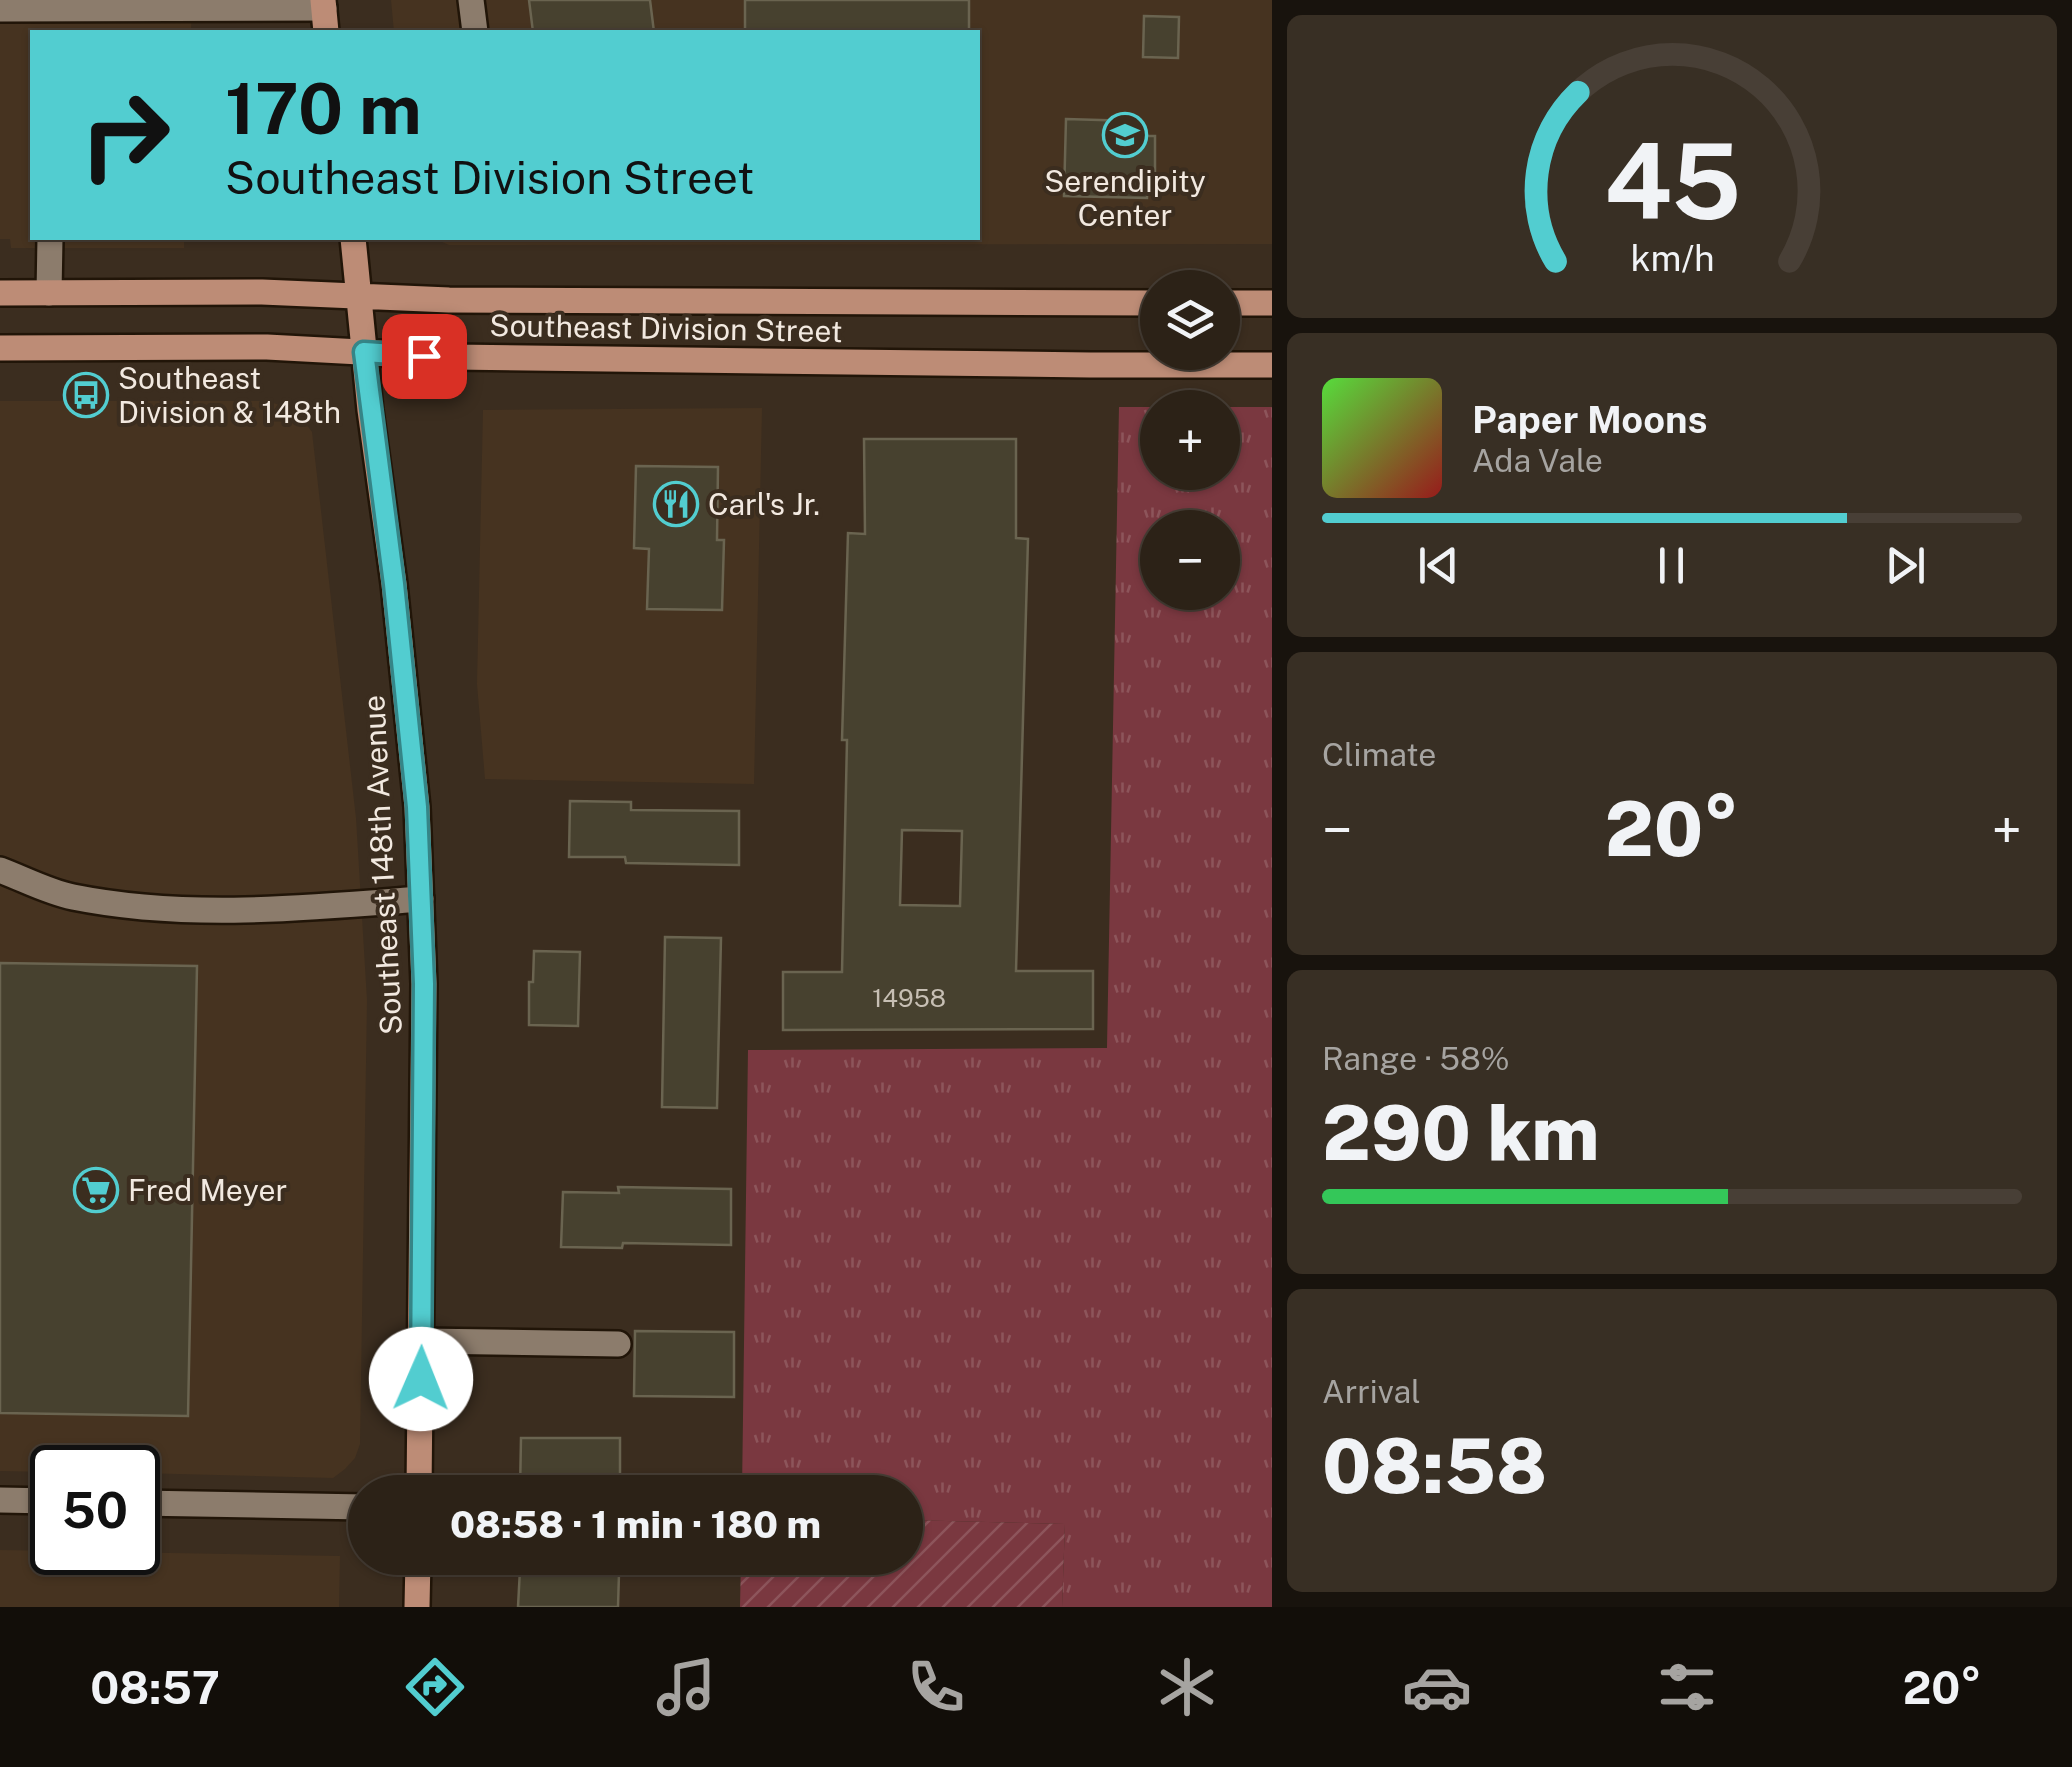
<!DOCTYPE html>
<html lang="en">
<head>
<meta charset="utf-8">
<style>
	body { margin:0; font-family:"Public Sans",sans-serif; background:#382f24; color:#f1f3f6; height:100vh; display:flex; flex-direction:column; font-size:38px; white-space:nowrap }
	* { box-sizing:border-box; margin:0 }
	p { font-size:32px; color:#a6a4a1 }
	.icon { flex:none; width:55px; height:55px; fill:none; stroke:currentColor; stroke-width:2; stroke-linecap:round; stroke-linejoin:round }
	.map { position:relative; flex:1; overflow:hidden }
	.sheet { display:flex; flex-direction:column; gap:15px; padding:15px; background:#18130d; width:800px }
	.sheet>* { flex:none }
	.guide { position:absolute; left:30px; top:30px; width:950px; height:210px; border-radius:0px; box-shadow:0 2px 8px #0004,0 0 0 2px #483f36; background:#52cdd0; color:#111; overflow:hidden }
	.tools { position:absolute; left:1140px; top:270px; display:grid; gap:20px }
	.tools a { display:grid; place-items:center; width:100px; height:100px; border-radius:50%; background:#2c2217; box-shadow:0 2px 8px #0004,0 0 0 2px #483f36; font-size:50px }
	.speed { position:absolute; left:30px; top:1445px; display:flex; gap:20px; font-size:50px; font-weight:700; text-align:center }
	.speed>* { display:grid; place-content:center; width:130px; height:130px; border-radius:50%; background:#2c2217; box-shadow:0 2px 8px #0004,0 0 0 2px #483f36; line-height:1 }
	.speed .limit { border:5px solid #111; border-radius:15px; background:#fff; color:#111 }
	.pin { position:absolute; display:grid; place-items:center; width:85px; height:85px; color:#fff; margin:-42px; border-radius:20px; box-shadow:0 5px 15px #0006 }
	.me { position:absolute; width:110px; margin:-55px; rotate:1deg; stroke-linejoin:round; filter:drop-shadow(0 0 8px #0008) }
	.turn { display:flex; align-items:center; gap:35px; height:210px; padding:0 30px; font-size:45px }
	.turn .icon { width:130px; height:130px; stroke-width:2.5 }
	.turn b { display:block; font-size:70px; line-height:85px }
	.big { font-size:75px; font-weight:800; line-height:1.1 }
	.sheet .card { flex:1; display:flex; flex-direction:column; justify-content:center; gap:15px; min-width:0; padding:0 35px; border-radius:15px; background:#382f24 }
	.sheet .dial { align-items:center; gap:0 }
	.dial svg { height:260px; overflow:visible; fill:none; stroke:#483f36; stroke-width:7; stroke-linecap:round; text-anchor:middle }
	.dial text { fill:#f1f3f6; stroke:none }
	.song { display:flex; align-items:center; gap:30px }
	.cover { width:120px; height:120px; border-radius:15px; background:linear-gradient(135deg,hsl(110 70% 55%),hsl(0 70% 35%)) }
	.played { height:10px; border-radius:5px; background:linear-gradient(90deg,#52cdd0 75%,#483f36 75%) }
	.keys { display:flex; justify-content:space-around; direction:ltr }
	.heat { display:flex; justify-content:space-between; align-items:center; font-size:55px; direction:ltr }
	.charge { height:15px; border-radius:8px; background:linear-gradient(90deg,#34c759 58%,#483f36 0) }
	.trip { position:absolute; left:348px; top:1475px; width:575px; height:100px; border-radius:50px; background:#2c2217; box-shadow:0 2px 8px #0004,0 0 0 2px #483f36; font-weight:800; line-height:100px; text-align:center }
	.menu { display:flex; height:160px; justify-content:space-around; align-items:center; background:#120e09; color:#a6a4a1 }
	.menu .icon { width:70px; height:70px }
	.menu .on { color:#52cdd0 }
	.menu b { font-size:45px; color:#f1f3f6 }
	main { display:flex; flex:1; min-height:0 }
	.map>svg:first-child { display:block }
	.built { fill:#463320 }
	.grass { fill:url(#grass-tufts); fill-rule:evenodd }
	.garden { fill:url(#garden-furrows) }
	.building { fill:#47412f; stroke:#6a6450; stroke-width:2.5; fill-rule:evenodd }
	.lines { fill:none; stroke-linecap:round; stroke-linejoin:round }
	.minor-casing { stroke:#211508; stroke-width:30 }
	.major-casing { stroke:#211508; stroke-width:30 }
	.minor { stroke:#8c7c6c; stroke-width:25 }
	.major { stroke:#bd8c76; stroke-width:25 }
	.route-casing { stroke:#358587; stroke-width:25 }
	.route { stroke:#52cdd0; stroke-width:18 }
	.labels { text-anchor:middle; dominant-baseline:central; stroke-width:8; stroke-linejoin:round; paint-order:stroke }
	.number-label { font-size:25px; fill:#c7bfb4 }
	.poi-label { font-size:30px; fill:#f2e9e0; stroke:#3b2d1f; text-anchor:start }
	.street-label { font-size:30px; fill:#f2e9e0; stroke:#3b2d1f }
</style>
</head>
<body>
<main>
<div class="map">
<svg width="1272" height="1607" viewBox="0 0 1272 1607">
	<defs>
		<pattern id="grass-tufts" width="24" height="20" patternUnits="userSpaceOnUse" patternTransform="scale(2.5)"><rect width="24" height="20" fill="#7a3840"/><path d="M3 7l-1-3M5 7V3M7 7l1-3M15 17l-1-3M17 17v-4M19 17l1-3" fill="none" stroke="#8d555b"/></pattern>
		<pattern id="garden-furrows" width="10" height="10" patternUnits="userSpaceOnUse" patternTransform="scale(2.5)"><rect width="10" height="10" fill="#7a3840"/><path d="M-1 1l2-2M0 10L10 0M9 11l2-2" fill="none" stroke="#8d555b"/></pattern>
	</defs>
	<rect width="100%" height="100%" fill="#3b2d1f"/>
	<!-- built -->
	<path class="built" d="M0 0H192L191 32H32V238H184V248H11L10 239H0Z
		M391 0H1272V244L449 245 433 238H978V32H394Z
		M0 401H266L284 406 300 416 312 432 356 818 367 1000 360 1444 355 1458 345 1469 333 1478 138 1473V1468H52V1472L0 1471Z
		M762 408 754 784 485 779 477 684 483 410Z
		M0 1550 340 1556 339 1607H0Z"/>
	<!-- grass -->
	<path class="grass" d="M1119 407H1272V1607H1062L1065 1524 905 1520V1492H742L748 1050 1107 1048ZM1158 408H1222V472H1158ZM1158 528H1222V592H1158Z"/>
	<!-- garden -->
	<path class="garden" d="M905 1520 1065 1524 1062 1607H740L741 1558H905Z"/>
	<!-- building -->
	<path class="building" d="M529 0H650L654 32H533Z
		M745 0H969V32H745Z
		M1144 16 1179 17 1178 58 1143 57Z
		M1066 119 1133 121 1132 136H1155V171H1148L1147 198 1064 196Z
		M864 439H1016V538L1028 539 1016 971H1093V1029L783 1030V972H842L847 740H842L848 533 865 534ZM902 830 962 831 960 906 900 905Z
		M636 466 718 467 717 540H724L722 610 647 609 649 549 634 548Z
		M570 801 631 802V810L739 811V865L626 863 625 857H569Z
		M665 937 721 938 717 1108 662 1107Z
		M534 951 580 952 578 1026 529 1025V982H533Z
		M0 963 197 966 188 1416 0 1413Z
		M618 1187 731 1189V1245L623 1243 622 1248 561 1247 563 1192 619 1193Z
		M635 1331 734 1332V1397L634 1396Z
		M521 1438H620V1492H520Z
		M520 1569 619 1573 618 1607H518Z"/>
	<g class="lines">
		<defs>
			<path id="minor" d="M471 0 475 32
				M0 9 324 8
				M49 293 50 238
				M0 870C24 879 48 892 73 897 187 920 306 908 421 899
				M422 1341 618 1344
				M0 1500 52 1501
				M138 1503 365 1507"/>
			<path id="major" d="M323 0 326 32
				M353 238 370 410 394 584 417 807 424 984 419 1492
				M0 293 262 292 449 300 1158 303
				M1222 303H1272
				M0 348 267 347 453 357 1090 365H1272
				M417 1607 418 1558"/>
		</defs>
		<!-- minor casing -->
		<use href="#minor" class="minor-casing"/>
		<!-- major casing -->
		<use href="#major" class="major-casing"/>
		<!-- minor -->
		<use href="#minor" class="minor"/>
		<!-- major -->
		<use href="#major" class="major"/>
	</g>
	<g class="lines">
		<defs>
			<path id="route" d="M421 1379 424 984 417 807 394 584 364 352 424 356"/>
		</defs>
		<!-- route casing -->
		<use href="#route" class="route-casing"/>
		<!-- route -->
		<use href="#route" class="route"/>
	</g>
	<!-- icons -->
	<defs>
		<symbol id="school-ring" viewBox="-11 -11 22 22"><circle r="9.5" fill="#3b2d1f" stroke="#52cdd0" stroke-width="1.5"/><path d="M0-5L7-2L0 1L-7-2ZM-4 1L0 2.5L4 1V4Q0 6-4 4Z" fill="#52cdd0"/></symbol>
		<symbol id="bus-ring" viewBox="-11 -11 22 22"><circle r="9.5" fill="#3b2d1f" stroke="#52cdd0" stroke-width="1.5"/><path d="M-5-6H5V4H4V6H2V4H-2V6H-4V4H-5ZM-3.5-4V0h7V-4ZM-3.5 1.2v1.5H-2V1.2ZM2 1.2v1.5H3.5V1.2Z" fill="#52cdd0"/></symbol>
		<symbol id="restaurant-ring" viewBox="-11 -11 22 22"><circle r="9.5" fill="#3b2d1f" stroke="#52cdd0" stroke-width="1.5"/><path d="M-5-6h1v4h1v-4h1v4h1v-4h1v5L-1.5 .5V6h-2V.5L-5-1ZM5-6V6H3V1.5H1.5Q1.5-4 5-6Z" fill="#52cdd0"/></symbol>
		<symbol id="supermarket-ring" viewBox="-11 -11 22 22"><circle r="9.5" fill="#3b2d1f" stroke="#52cdd0" stroke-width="1.5"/><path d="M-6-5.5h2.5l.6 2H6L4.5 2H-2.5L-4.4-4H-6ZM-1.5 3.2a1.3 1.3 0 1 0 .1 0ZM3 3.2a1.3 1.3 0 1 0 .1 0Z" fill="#52cdd0"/></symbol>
	</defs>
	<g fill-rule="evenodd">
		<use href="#school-ring" x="1100" y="110" width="50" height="50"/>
		<use href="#bus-ring" x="61" y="370" width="50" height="50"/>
		<use href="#restaurant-ring" x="651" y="479" width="50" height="50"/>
		<use href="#supermarket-ring" x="71" y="1165" width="50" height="50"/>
	</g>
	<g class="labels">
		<!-- number labels -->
		<g class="number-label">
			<text x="909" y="998">14958</text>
		</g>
		<!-- poi labels -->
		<g class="poi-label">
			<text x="1125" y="181" text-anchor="middle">Serendipity<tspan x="1125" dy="34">Center</tspan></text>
			<text x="118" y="378">Southeast<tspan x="118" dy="34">Division &amp; 148th</tspan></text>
			<text x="708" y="504">Carl's Jr.</text>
			<text x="128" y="1190">Fred Meyer</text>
		</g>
		<!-- street labels -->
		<g class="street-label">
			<text transform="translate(666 328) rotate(1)">Southeast Division Street</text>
			<text transform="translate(382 865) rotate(-93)">Southeast 148th Avenue</text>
		</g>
	</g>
</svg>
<div class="tools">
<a><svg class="icon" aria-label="layers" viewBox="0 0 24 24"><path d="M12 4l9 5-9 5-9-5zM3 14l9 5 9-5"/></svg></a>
<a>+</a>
<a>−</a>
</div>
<div class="speed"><div class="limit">50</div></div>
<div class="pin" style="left:424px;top:356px;background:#d93025"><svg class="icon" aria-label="arrive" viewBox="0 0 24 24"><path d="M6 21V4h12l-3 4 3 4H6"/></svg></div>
<svg class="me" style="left:421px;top:1379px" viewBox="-20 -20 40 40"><circle r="19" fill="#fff"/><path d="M0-13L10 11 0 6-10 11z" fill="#52cdd0"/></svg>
<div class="trip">08:58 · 1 min · 180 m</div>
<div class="guide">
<div class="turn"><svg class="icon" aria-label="right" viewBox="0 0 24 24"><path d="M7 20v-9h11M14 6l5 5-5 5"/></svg><div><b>170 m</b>Southeast Division Street</div></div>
</div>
</div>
<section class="sheet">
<div class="card dial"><svg viewBox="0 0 100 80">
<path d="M14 69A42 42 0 1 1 86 69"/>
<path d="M14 69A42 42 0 0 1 21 17" stroke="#52cdd0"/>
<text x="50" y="56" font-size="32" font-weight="700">45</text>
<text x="50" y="72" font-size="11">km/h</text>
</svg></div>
<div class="card">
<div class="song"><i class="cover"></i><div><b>Paper Moons</b><p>Ada Vale</p></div></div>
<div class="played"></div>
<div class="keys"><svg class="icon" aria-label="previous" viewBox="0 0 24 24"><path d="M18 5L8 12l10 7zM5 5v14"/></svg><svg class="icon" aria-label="pause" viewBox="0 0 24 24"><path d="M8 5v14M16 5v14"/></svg><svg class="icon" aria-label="next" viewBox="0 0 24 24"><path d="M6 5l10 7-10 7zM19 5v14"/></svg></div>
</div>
<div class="card"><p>Climate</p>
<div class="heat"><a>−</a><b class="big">20°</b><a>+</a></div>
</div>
<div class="card"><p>Range · 58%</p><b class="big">290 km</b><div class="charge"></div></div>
<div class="card"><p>Arrival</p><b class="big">08:58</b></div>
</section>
</main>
<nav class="menu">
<b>08:57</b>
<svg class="icon on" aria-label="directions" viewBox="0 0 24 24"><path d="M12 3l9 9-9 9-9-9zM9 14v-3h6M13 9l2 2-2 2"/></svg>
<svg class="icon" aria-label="music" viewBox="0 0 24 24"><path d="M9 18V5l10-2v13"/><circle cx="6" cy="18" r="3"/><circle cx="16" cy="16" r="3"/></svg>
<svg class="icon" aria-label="phone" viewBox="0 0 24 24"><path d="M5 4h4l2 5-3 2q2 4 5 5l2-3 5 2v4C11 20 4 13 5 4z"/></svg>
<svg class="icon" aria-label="climate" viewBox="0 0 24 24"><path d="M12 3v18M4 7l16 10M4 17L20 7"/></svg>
<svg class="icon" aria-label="car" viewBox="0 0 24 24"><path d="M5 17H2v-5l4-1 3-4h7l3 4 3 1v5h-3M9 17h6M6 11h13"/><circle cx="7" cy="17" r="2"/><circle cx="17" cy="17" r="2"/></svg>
<svg class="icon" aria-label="filters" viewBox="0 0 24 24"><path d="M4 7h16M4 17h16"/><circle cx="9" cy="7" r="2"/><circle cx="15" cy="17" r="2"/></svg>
<b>20°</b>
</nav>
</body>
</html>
